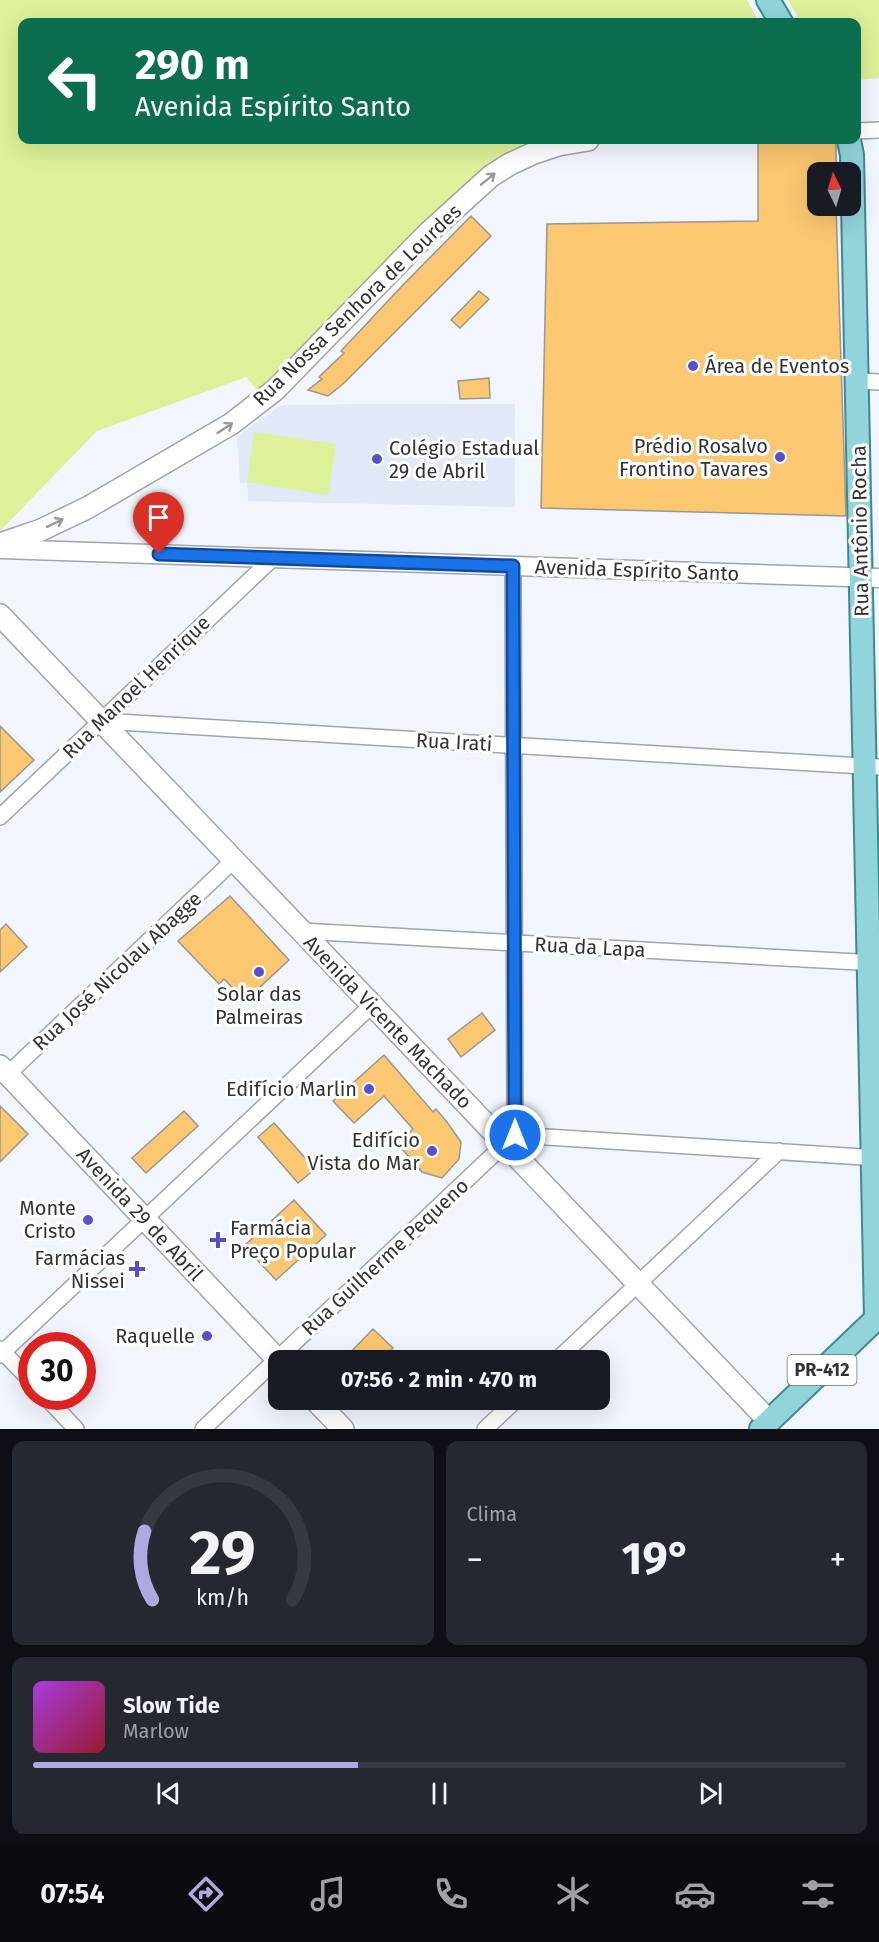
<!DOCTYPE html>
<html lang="pt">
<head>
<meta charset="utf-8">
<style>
	body { margin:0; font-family:"Fira Sans",sans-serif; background:#242831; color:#f1f3f6; height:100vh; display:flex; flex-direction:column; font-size:22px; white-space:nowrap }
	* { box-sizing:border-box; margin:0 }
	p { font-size:20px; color:#9ea1a6 }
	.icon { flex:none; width:33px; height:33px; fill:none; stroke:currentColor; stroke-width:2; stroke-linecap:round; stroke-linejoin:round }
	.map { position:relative; height:1429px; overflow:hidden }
	.sheet { display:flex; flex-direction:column; gap:12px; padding:12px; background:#0d0f14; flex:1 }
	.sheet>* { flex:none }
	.banner { position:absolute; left:18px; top:18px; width:843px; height:126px; border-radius:12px; box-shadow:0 6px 24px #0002; background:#0b6e4f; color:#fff; overflow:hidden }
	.needle { width:39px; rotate:355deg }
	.tools { position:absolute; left:807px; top:162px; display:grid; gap:12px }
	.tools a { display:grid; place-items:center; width:54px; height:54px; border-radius:12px; background:#171b24; box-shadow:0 6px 24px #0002; font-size:30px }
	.speed { position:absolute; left:18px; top:1332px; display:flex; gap:12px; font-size:30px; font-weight:700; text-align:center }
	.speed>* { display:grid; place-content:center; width:78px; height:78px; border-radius:50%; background:#171b24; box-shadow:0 6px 24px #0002; line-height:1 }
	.speed .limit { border:9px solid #d22; background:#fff; color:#111 }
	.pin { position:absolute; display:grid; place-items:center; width:51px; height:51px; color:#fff; margin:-62px -26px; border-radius:50% 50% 50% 0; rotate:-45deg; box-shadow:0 0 6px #0007 }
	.pin .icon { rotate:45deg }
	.me { position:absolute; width:66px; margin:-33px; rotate:0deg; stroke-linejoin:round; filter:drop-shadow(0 0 4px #0008) }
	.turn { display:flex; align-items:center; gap:21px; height:126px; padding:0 18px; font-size:27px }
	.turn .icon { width:78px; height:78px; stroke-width:2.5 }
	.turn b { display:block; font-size:42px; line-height:51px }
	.big { font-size:45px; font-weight:700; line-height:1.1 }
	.sheet .tile { flex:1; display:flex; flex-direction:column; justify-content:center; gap:9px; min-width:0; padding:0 21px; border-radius:12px; background:#242831 }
	.sheet .dial { align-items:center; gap:0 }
	.dial svg { height:156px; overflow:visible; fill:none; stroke:#363941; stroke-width:7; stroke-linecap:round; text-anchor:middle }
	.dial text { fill:#f1f3f6; stroke:none }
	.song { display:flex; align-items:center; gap:18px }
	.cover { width:72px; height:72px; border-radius:9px; background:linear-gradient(135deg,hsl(280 70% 55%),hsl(350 70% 35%)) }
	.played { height:6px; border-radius:3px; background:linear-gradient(90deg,#acaae1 40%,#363941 40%) }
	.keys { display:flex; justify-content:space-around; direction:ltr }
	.heat { display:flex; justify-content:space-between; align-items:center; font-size:33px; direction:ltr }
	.sheet .tiles { flex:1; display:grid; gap:12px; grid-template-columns:1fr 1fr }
	.tile:last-child { grid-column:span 2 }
	.trip { position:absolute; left:268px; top:1350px; width:342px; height:60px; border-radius:12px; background:#171b24; box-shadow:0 6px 24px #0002; font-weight:700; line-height:60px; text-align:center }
	.dock { display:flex; height:96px; justify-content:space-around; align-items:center; background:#090b0e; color:#9ea1a6 }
	.dock .icon { width:42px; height:42px }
	.dock .selected { color:#acaae1 }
	.dock b { font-size:27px; color:#f1f3f6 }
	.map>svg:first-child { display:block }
	.built { fill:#e2e8f7 }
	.green { fill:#dcf198 }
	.building { fill:#fbc771; stroke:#9b9690; stroke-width:1.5 }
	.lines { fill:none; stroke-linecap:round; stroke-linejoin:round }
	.minor-casing { stroke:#a1a4ab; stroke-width:18 }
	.tertiary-casing { stroke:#a1a4ab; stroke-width:21 }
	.secondary-casing { stroke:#a1a4ab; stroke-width:24 }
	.primary-casing { stroke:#408992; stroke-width:26 }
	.minor { stroke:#fff; stroke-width:15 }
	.tertiary { stroke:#fff; stroke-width:18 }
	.secondary { stroke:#fff; stroke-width:21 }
	.primary { stroke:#91d4db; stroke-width:22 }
	.oneway { stroke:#98999a }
	.route-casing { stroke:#114b97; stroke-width:15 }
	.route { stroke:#1a73e8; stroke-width:10 }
	.poi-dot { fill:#5850c8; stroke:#fff; stroke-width:2 }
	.labels { text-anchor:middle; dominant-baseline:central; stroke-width:6; stroke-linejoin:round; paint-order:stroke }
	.shield { fill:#fff; stroke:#707072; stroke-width:1.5 }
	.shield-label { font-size:18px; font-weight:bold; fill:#323336 }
	.street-label { font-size:20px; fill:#323336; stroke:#fff }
	.poi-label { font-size:20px; fill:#323336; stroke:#fff; text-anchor:end }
</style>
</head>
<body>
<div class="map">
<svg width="879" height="1429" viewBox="0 0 879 1429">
	<rect width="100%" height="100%" fill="#f1f5fd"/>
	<!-- built -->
	<path class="built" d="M366 404H515V507L248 501 247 482 240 483 237 436 282 405Z"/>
	<!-- green -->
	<path class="green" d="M0 0H747L759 22H22V140H560L533 148 264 398 246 377 97 431 0 531Z
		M788 0H879V78L857 80 856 22H801Z
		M254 432 336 444 328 495 247 482Z"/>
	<!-- building -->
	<path class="building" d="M758 143H836V172H818V206H836L846 516 541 508 547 224 758 221Z
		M471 216 491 236 344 383 328 396 308 390 322 379 319 377 344 353 341 351 401 287Z
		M479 291 489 299 460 328 451 320Z
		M489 378 490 398 460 399 458 381Z
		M0 726 34 760 0 792Z
		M230 896 289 960 245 1001 224 979 219 984 178 941Z
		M6 924 27 947 0 972V930Z
		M482 1013 495 1030 461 1057 448 1039Z
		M384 1055 433 1112 436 1109 447 1122 461 1142 459 1159 442 1178 422 1172 397 1143 413 1129 384 1096 354 1123 333 1101Z
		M0 1106 28 1134 0 1162Z
		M184 1111 198 1126 146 1173 132 1158Z
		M274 1123 315 1169 298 1183 258 1137Z
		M294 1200 326 1235 276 1280 244 1246Z
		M373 1329 393 1348 381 1360H343Z"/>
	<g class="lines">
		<defs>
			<path id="minor" d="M856 131 879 130
				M857 381 879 382
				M513 566 515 1135
				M101 721 879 767
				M0 817 273 558
				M301 931 876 963
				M8 1074 234 860
				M515 1135 879 1158
				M0 1349 32 1382
				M0 1355 372 1005
				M557 1360 779 1151
				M45 1396 76 1429
				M203 1429 512 1137
				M485 1429 516 1400"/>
			<path id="tertiary" d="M0 549 879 578"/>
			<path id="secondary" d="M0 544 41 530 87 508 231 424 275 390 427 234 491 176 510 164 534 153 558 145 588 140
				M0 615 769 1421
				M0 1066 279 1361
				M315 1400 343 1429"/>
			<path id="primary" d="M768 0 781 22
				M761 1429 876 1319 852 155 849 140"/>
		</defs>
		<!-- minor casing -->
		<use href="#minor" class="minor-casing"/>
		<!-- tertiary casing -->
		<use href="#tertiary" class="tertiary-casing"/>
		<!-- secondary casing -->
		<use href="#secondary" class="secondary-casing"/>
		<!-- primary casing -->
		<use href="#primary" class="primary-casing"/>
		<!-- minor -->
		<use href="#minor" class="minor"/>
		<!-- tertiary -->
		<use href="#tertiary" class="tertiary"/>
		<!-- secondary -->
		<use href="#secondary" class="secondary"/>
		<!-- primary -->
		<use href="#primary" class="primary"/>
	</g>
	<!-- one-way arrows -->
	<defs><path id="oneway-shaft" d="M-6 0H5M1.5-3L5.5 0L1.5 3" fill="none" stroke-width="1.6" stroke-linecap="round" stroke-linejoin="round" transform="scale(1.5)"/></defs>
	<g class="oneway">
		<use href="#oneway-shaft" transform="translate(488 179) rotate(-39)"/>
		<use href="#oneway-shaft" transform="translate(225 428) rotate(-33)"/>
		<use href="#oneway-shaft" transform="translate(55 523) rotate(-26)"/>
	</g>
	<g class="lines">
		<defs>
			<path id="route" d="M159 554 513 566 515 1135"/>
		</defs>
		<!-- route casing -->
		<use href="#route" class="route-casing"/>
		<!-- route -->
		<use href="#route" class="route"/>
	</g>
	<!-- markers -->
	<g class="poi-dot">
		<circle cx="693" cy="366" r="6"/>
		<circle cx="780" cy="457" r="6"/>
		<circle cx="377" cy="459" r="6"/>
		<circle cx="259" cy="972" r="6"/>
		<circle cx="369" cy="1089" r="6"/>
		<circle cx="432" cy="1151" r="6"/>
		<circle cx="88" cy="1220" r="6"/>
		<path d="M215 1231h6v6h6v6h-6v6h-6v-6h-6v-6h6z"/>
		<path d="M134 1260h6v6h6v6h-6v6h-6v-6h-6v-6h6z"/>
		<circle cx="207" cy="1336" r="6"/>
	</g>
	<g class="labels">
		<!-- shield labels -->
		<rect class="shield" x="787.5" y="1355" width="69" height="30" rx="4.5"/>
		<g class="shield-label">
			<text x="822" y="1370">PR-412</text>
		</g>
		<!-- street labels -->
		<g class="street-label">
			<text transform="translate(357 305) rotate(-44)">Rua Nossa Senhora de Lourdes</text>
			<text transform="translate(860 531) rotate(-91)">Rua Antônio Rocha</text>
			<text transform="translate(637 570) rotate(2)">Avenida Espírito Santo</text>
			<text transform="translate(136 687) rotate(-44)">Rua Manoel Henrique</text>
			<text transform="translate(454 742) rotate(3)">Rua Irati</text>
			<text transform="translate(590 947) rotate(3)">Rua da Lapa</text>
			<text transform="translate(117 971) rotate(-43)">Rua José Nicolau Abagge</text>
			<text transform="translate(388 1022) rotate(46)">Avenida Vicente Machado</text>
			<text transform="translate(140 1214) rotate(47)">Avenida 29 de Abril</text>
			<text transform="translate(385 1257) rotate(-43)">Rua Guilherme Pequeno</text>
		</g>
		<!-- poi labels -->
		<g class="poi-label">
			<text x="705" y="366" text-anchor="start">Área de Eventos</text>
			<text x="768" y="446">Prédio Rosalvo<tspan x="768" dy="23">Frontino Tavares</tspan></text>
			<text x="389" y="448" text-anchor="start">Colégio Estadual<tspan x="389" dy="23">29 de Abril</tspan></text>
			<text x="259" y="994" text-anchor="middle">Solar das<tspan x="259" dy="23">Palmeiras</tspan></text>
			<text x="357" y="1089">Edifício Marlin</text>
			<text x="420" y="1140">Edifício<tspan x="420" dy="23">Vista do Mar</tspan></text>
			<text x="76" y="1208">Monte<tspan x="76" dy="23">Cristo</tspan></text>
			<text x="230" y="1228" text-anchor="start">Farmácia<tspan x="230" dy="23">Preço Popular</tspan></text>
			<text x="125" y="1258">Farmácias<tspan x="125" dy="23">Nissei</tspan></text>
			<text x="195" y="1336">Raquelle</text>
		</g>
	</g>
</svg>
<div class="tools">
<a><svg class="needle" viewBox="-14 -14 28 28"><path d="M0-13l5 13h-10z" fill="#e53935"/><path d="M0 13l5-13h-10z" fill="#9ea1a6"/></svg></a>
</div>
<div class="speed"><div class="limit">30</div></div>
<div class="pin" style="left:159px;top:554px;background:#d93025"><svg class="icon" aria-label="arrive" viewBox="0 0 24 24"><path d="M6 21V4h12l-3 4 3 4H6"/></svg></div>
<svg class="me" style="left:515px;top:1135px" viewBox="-20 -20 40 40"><circle r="17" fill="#1a73e8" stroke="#fff" stroke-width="3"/><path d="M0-11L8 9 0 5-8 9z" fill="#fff"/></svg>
<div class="trip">07:56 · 2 min · 470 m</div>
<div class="banner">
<div class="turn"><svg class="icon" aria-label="left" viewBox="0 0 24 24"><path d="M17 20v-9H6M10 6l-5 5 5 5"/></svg><div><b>290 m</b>Avenida Espírito Santo</div></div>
</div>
</div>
<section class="sheet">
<div class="tiles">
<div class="tile dial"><svg viewBox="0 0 100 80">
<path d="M14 69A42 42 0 1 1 86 69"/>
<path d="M14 69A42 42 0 0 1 10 34" stroke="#acaae1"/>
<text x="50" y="56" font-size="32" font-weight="700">29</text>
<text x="50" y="72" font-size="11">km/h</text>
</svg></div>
<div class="tile"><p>Clima</p>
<div class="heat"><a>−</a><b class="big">19°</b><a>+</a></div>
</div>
<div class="tile">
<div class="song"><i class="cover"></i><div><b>Slow Tide</b><p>Marlow</p></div></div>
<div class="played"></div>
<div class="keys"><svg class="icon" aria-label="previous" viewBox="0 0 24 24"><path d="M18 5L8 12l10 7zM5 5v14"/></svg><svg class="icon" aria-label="pause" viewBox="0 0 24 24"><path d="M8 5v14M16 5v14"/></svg><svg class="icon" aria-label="next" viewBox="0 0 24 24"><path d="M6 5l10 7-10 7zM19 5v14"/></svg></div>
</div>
</div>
</section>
<nav class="dock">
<b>07:54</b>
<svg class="icon selected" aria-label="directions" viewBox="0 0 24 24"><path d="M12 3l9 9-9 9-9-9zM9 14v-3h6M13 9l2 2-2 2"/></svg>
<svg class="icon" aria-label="music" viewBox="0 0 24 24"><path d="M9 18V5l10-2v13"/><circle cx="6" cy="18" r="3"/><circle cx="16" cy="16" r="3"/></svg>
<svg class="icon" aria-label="phone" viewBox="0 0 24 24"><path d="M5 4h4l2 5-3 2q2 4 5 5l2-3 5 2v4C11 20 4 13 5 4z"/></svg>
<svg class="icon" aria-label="climate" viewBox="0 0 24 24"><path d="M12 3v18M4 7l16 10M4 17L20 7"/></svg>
<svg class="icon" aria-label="car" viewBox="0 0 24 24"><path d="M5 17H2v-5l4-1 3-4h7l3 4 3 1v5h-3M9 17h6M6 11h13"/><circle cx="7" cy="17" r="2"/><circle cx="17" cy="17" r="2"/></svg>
<svg class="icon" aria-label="filters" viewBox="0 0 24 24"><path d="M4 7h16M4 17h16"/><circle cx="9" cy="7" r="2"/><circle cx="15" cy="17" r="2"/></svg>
</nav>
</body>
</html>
